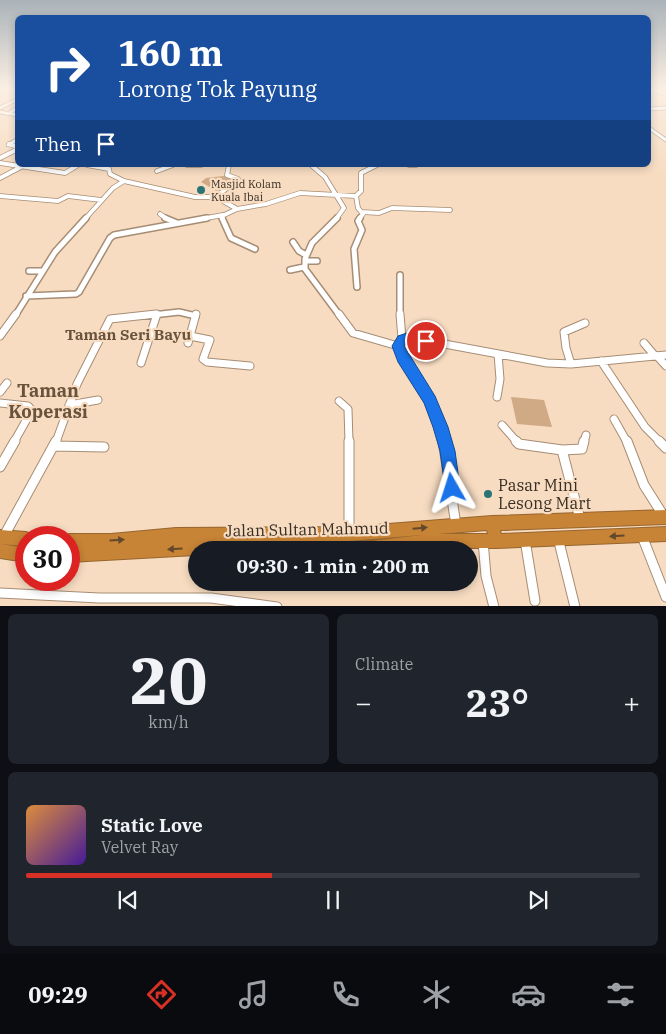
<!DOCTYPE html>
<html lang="en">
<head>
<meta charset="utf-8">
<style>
	body { margin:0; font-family:"IBM Plex Serif",serif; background:#20242c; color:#f1f3f6; height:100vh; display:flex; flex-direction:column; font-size:19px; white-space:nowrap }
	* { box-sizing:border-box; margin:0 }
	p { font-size:16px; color:#9ea1a6 }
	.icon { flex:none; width:28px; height:28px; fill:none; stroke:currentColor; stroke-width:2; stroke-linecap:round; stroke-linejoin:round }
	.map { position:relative; height:606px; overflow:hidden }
	.drawer { display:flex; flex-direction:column; gap:8px; padding:8px; background:#0d0f14; flex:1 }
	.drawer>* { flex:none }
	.banner { position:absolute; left:15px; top:15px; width:636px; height:152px; border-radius:8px; box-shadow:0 2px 8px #0003; background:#1a4fa0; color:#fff; overflow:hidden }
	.speed { position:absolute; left:15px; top:526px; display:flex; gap:10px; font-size:25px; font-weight:700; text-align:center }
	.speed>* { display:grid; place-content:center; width:65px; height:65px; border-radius:50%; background:#171b24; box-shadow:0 2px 8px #0003; line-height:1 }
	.speed .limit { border:8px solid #d22; background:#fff; color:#111 }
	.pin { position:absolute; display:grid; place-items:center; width:42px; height:42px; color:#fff; margin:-21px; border:2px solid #fff; border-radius:50%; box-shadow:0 1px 5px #0007 }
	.me { position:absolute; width:55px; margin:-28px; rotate:354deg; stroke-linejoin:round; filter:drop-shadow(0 0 4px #0008) }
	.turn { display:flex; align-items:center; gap:18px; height:105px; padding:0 20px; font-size:22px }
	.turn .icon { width:65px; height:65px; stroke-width:2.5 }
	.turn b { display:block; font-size:35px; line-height:42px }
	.then { display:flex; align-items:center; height:48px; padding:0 20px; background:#0003; gap:10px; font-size:19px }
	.big { font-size:38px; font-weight:700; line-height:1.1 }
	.drawer .tile { flex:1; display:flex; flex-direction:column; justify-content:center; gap:8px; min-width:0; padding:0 18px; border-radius:8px; background:#20242c }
	.drawer .dial { align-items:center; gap:0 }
	.dial b { font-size:65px; line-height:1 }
	.song { display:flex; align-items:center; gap:15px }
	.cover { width:60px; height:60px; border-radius:8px; background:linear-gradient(135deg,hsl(30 70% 55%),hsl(260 70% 35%)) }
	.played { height:5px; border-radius:2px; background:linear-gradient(90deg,#d93025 40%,#363941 40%) }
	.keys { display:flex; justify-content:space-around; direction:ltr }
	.heat { display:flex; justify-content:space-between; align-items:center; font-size:28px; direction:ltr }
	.drawer .tiles { flex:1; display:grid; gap:8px; grid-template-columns:1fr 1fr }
	.tile:last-child { grid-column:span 2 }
	.trip { position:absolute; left:188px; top:541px; width:290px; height:50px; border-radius:25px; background:#171b24; box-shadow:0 2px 8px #0003; font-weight:700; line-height:50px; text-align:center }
	.tab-bar { display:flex; height:80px; justify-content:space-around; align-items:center; background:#090b0e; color:#9ea1a6 }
	.tab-bar .icon { width:35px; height:35px }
	.tab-bar .active { color:#d93025 }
	.tab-bar b { font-size:22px; color:#f1f3f6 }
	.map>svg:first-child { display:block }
	.green { fill:#d0aa84 }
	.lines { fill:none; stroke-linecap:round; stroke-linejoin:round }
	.minor-far4-casing { stroke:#a68d75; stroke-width:4.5 }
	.minor-far3-casing { stroke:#a68d75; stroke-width:5.5 }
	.minor-far2-casing { stroke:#a68d75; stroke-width:8 }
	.minor-far1-casing { stroke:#a68d75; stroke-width:9 }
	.minor-casing { stroke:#a68d75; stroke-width:11 }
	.highway-casing { stroke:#966630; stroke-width:2 }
	.minor-far4 { stroke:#fff; stroke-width:3 }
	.minor-far3 { stroke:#fff; stroke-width:4 }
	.minor-far2 { stroke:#fff; stroke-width:5 }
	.minor-far1 { stroke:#fff; stroke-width:7 }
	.minor { stroke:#fff; stroke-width:9 }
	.highway { fill:#c88436; fill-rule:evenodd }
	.oneway { fill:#634829 }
	.route { fill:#1a73e8; stroke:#114b97 }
	.poi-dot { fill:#2a7476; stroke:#f7dcc1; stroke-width:2 }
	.labels { text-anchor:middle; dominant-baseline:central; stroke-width:4.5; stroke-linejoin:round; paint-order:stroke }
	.far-poi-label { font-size:11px; fill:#382e24; stroke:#f7dcc1; text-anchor:start }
	.neighbourhood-label { font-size:15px; font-weight:bold; fill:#69533c; stroke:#f7dcc1 }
	.near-poi-label { font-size:16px; fill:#382e24; stroke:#f7dcc1; text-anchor:start }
	.near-street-label { font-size:16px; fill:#382e24; stroke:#f7dcc1 }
	.near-neighbourhood-label { font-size:18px; font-weight:bold; fill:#69533c; stroke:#f7dcc1 }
</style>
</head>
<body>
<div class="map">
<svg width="666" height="607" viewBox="0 0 666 607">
	<rect width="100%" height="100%" fill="#f7dcc1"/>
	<!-- green -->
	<path class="green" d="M223 176 234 178 218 192 201 182 206 178Z
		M511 397 544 400 552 427 517 424Z"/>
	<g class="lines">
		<defs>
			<path id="minor-far4" d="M649 89 666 94
				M0 108 18 99
				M649 109 666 108
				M0 112 18 115
				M8 114 18 107
				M649 128 666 140
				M10 145H8L18 139"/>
			<path id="minor-far3" d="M9 144 18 147
				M0 158 18 149
				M0 163 65 173 78 165
				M187 165H201
				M311 165 325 177 344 208 336 219
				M409 165H416
				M157 171 173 165
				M0 178 21 167
				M124 181 195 197H216L237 209 266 204 300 193 356 196 361 191V173L377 165
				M0 196 58 201 68 196 101 200
				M356 196 358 208 363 214 359 219
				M216 197 238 179 227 175 229 165
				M362 212 379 213 392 208 450 210
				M160 214 167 219
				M85 219 113 188 124 181 110 174 109 169 87 165
				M201 219 223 215
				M223 219 222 216 237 209"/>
			<path id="minor-far2" d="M165 218 177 223
				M222 218 231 238 255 249
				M337 218 312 243 305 259V269L340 316
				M293 242 299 251 306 255
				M305 261H317
				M290 270 304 267
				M29 271H42
				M400 275V316
				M357 287 354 249 362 230 358 221 360 218
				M26 296 76 294 79 292 110 238 114 235 207 218
				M15 316 55 252 86 218
				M144 316 179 312 196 316"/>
			<path id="minor-far1" d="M339 314 353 333 398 346
				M400 314 402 339
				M0 336 16 314
				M190 336 210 340 203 359 207 362 250 366
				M188 343 196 314
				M644 343 655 356
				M657 356 666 366
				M601 361 645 427 660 442
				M141 363 157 314
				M571 364 566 348 564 332 585 323
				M0 392 7 383
				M497 397 500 379 498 354
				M339 401 348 409 349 442
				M0 403 28 406 32 410 14 442
				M69 405 98 400
				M614 419 627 442
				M502 425 517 442
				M56 442 77 384 110 319 156 314
				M443 442 430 402 398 346 402 339 412 338 547 363 571 364 666 355
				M584 442 586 435"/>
			<path id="minor" d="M349 441V534
				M443 441 456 525
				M516 441 519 444 562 450
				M627 441 644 485 663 515
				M659 441 666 448
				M54 446 104 447
				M0 467 15 441
				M580 519 562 450 582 449 584 441
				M4 536 56 441
				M642 536 666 597
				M558 538 575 607
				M525 540 535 601
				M483 541 486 576 494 607
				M0 593 99 598H211L277 607"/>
			<path id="highway" d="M666 510V524L500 530 501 534 666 527V541L496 548H433L416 550H196V555L69 562V538H63L69 534H111L176 528 349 527 492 516ZM487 530 488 534H438ZM422 535 363 542 269 541H349Z
				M0 530 26 532 31 534 32 538H26V546L1 544 26 548V562L0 558Z"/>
		</defs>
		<!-- minor-far4 casing -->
		<use href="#minor-far4" class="minor-far4-casing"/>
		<!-- minor-far3 casing -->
		<use href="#minor-far3" class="minor-far3-casing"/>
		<!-- minor-far2 casing -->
		<use href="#minor-far2" class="minor-far2-casing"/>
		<!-- minor-far1 casing -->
		<use href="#minor-far1" class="minor-far1-casing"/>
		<!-- minor casing -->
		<use href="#minor" class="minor-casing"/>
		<!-- highway casing -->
		<use href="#highway" class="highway-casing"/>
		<!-- minor-far4 -->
		<use href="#minor-far4" class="minor-far4"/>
		<!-- minor-far3 -->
		<use href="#minor-far3" class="minor-far3"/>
		<!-- minor-far2 -->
		<use href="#minor-far2" class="minor-far2"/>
		<!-- minor-far1 -->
		<use href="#minor-far1" class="minor-far1"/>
		<!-- minor -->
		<use href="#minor" class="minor"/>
		<!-- highway -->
		<use href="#highway" class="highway"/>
	</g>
	<!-- one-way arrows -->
	<defs><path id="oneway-solid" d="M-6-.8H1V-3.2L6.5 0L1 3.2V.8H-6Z" transform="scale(1.25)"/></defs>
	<g class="oneway">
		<use href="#oneway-solid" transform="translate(420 528) rotate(-5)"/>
		<use href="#oneway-solid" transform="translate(617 536) rotate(177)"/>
		<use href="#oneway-solid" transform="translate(117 540) rotate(-4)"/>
		<use href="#oneway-solid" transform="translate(175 549) rotate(177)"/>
	</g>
	<!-- sky -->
	<linearGradient id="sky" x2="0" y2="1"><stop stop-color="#aab3b9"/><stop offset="0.51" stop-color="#fbefe3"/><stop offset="1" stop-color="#fbefe3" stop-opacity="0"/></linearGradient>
	<rect width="666" height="173" fill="url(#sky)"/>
	<!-- route -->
	<path class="route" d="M407 333 426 336 432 341 426 345 407 342 404 346 435 396 448 427 455 451 460 488 457 494 452 496 446 494 440 451 433 427 424 403 398 362 392 346 398 336Z"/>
	<!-- markers -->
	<g class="poi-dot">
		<circle cx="201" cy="190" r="5"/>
		<circle cx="488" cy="494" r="5"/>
	</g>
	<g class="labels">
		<!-- far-poi labels -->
		<g class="far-poi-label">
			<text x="211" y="184">Masjid Kolam<tspan x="211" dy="13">Kuala Ibai</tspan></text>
		</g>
		<!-- neighbourhood labels -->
		<g class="neighbourhood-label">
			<text x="128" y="334">Taman Seri Bayu</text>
		</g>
		<!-- near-poi labels -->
		<g class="near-poi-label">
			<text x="498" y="485">Pasar Mini<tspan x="498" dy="18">Lesong Mart</tspan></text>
		</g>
		<!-- near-street labels -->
		<g class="near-street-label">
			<text transform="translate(307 529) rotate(-1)">Jalan Sultan Mahmud</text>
		</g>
		<!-- near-neighbourhood labels -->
		<g class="near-neighbourhood-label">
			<text x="48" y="390">Taman<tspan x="48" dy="21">Koperasi</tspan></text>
		</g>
	</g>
</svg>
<div class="speed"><div class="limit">30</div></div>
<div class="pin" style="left:426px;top:341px;background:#d93025"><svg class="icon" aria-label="arrive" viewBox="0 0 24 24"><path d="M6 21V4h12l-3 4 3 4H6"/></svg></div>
<svg class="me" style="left:452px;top:488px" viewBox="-20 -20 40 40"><path d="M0-17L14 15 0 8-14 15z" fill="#1a73e8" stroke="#fff" stroke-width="4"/></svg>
<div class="trip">09:30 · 1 min · 200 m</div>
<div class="banner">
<div class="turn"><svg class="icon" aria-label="right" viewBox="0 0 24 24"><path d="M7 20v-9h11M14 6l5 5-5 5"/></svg><div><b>160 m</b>Lorong Tok Payung</div></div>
<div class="then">Then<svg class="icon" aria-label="arrive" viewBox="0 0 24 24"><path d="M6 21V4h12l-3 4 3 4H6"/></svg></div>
</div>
</div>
<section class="drawer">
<div class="tiles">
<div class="tile dial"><b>20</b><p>km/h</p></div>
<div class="tile"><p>Climate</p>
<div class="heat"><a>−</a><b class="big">23°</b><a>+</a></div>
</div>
<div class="tile">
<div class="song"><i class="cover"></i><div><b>Static Love</b><p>Velvet Ray</p></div></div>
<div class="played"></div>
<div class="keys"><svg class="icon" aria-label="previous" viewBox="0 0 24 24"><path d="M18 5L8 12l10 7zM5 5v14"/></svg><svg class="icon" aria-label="pause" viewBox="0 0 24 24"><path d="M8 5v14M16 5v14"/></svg><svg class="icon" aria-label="next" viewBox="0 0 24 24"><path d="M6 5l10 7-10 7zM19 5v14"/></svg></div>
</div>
</div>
</section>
<nav class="tab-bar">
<b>09:29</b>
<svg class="icon active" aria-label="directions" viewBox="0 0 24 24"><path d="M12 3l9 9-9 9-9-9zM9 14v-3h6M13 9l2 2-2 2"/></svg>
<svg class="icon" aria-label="music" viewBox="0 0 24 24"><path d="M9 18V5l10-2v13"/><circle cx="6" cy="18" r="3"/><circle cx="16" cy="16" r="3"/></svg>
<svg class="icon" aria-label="phone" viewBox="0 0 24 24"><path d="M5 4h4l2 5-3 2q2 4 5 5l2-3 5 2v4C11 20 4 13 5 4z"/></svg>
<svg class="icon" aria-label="climate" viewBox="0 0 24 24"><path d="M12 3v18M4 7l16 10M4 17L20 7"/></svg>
<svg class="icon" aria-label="car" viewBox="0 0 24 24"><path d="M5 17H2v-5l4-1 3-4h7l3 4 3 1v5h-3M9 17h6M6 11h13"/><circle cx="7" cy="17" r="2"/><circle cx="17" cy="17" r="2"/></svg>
<svg class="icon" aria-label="filters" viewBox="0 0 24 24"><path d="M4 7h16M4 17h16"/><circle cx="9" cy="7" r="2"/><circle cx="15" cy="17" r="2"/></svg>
</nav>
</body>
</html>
